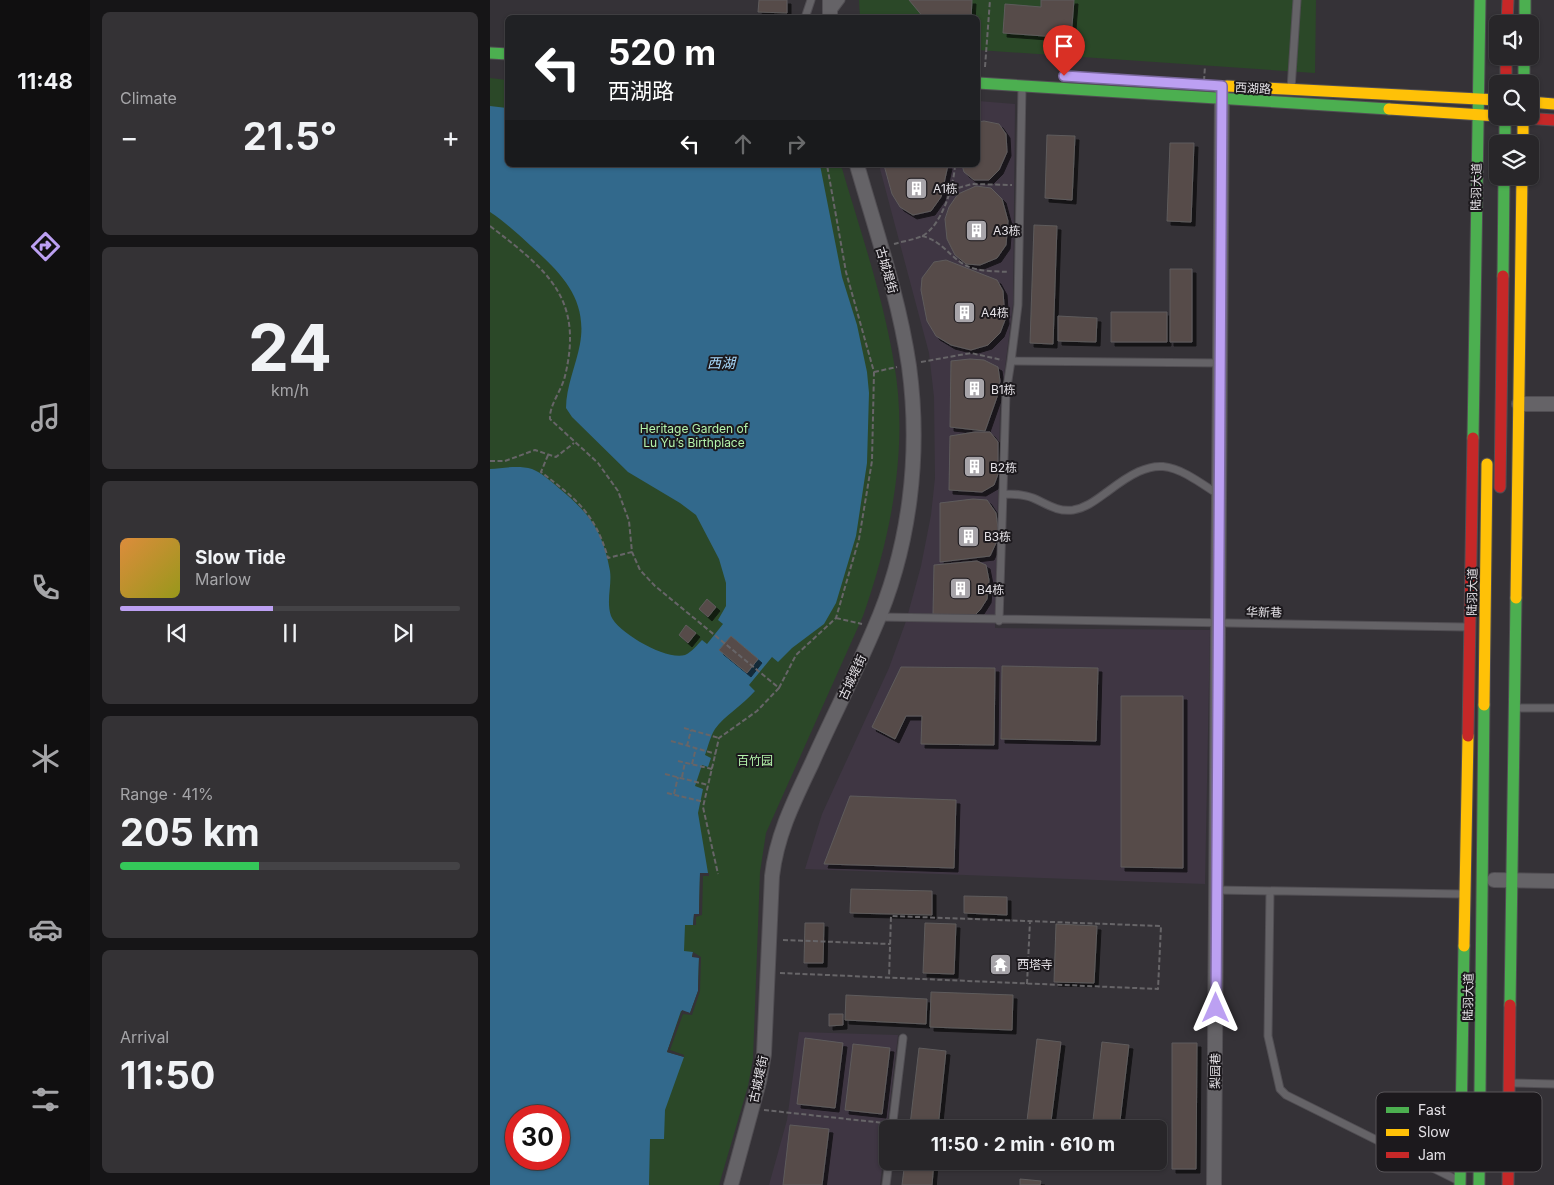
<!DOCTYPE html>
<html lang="en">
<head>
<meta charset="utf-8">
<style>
	body { margin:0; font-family:Inter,"Noto Sans SC",sans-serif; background:#343235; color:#f1f3f6; height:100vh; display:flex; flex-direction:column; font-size:19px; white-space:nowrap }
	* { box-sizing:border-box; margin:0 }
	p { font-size:16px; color:#a5a5a8 }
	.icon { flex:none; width:28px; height:28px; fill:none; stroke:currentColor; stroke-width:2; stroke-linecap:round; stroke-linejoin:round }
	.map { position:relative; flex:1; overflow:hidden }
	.side { display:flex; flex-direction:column; gap:12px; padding:12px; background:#161517; width:400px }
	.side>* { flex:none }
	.hud { position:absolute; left:15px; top:15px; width:475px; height:152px; border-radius:8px; box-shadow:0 1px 4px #0004,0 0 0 1px #444346; background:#202124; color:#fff; overflow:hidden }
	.buttons { position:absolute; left:999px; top:15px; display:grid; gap:10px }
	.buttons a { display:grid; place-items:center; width:50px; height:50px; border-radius:8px; background:#282629; box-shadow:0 1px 4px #0004,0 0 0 1px #444346; font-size:25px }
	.speed { position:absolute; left:15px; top:1105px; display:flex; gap:10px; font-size:25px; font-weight:700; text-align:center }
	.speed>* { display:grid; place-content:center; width:65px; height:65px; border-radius:50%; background:#282629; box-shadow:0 1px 4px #0004,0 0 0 1px #444346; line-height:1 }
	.speed .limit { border:8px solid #d22; background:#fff; color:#111 }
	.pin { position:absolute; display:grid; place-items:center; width:42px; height:42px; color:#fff; margin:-51px -21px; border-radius:50% 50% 50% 0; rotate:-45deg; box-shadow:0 0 5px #0007 }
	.pin .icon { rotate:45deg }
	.me { position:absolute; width:55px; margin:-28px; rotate:0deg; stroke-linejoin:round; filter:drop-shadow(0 0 4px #0008) }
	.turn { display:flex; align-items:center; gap:18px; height:105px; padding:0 20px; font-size:22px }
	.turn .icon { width:65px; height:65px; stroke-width:2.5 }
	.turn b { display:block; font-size:35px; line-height:42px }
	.lanes { display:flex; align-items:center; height:48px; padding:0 20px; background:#0003; justify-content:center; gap:25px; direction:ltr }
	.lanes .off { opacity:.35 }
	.big { font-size:38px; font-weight:700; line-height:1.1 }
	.side .tile { flex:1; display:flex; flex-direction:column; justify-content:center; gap:8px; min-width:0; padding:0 18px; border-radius:8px; background:#343235 }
	.side .dial { align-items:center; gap:0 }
	.dial b { font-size:65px; line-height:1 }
	.song { display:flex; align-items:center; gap:15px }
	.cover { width:60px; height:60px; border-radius:8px; background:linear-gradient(135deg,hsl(30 70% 55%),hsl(60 70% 35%)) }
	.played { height:5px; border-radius:2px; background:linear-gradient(90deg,#bca0f2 45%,#444346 45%) }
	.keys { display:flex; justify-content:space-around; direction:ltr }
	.heat { display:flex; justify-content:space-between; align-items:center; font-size:28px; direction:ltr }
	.charge { height:8px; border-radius:4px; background:linear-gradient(90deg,#34c759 41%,#444346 0) }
	.trip { position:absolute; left:389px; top:1120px; width:288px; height:50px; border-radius:8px; background:#282629; box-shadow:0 1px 4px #0004,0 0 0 1px #444346; font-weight:700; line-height:50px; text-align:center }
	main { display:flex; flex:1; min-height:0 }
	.tabs { display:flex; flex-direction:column; width:90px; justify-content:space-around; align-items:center; background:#100f10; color:#a5a5a8 }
	.tabs .icon { width:35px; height:35px }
	.tabs .selected { color:#bca0f2 }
	.tabs b { font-size:22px; color:#f1f3f6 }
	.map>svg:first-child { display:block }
	.built { fill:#3f3643 }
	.green { fill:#2b4828; fill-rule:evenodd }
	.water { fill:#32698c; fill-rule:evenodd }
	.pier { fill:#353237 }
	.building { fill:#574c48; stroke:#5e5b5c; filter:url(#shadow) }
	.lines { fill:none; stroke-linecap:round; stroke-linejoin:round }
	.lane-casing { stroke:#514e53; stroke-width:9 }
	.street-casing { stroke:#514e53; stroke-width:16 }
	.fast-casing { stroke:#514e53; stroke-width:13 }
	.slow-casing { stroke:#514e53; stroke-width:13 }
	.jam-casing { stroke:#514e53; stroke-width:13 }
	.path { stroke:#676568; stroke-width:2; stroke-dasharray:5 2.5; stroke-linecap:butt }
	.lane { stroke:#656367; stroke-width:7 }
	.street { stroke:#656367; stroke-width:14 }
	.fast { stroke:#4caf50; stroke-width:11 }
	.slow { stroke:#ffc107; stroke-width:11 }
	.jam { stroke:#c62828; stroke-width:11 }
	.route-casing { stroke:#7a689d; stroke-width:12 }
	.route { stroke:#bca0f2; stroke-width:9 }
	.labels { text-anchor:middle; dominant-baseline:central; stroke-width:4; stroke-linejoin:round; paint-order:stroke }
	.street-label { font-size:12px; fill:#e4e1e6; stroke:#1c191d }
	.poi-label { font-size:12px; fill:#e4e1e6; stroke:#1c191d; text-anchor:start }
	.park-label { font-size:12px; fill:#b5f4ac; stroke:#1c191d }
	.water-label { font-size:14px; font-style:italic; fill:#a8d9fb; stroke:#1c191d }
	.key { fill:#1c191d; stroke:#585559; stroke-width:1 }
	.key-label { font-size:14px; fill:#e4e1e6 }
</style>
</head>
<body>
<main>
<nav class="tabs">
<b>11:48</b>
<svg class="icon selected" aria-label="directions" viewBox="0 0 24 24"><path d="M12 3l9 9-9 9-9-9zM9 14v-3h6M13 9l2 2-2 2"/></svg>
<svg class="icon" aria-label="music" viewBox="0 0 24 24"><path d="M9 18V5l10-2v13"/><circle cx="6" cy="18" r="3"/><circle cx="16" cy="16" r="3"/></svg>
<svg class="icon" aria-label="phone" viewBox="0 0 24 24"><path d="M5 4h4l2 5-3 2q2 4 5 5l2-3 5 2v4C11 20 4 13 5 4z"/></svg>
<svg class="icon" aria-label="climate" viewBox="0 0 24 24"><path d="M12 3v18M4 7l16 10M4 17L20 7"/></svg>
<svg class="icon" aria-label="car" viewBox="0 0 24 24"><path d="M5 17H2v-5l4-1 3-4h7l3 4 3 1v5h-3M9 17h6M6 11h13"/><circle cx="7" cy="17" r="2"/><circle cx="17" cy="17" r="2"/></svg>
<svg class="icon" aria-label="filters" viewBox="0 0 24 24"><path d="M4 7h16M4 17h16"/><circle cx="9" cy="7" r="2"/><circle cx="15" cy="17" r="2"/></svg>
</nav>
<section class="side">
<div class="tile"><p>Climate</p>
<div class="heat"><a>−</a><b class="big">21.5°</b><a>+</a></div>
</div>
<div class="tile dial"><b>24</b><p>km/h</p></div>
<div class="tile">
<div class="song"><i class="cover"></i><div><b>Slow Tide</b><p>Marlow</p></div></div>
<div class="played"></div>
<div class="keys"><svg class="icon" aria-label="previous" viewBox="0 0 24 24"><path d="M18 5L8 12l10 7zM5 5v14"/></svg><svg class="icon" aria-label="pause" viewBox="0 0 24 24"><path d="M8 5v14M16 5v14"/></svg><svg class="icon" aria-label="next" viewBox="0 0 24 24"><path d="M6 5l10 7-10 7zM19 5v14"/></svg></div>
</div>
<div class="tile"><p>Range · 41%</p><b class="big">205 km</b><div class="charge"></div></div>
<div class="tile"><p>Arrival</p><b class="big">11:50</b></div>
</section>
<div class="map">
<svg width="1064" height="1185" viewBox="0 0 1064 1185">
	<defs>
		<filter id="shadow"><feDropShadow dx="4" dy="4" stdDeviation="0" flood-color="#0009"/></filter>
	</defs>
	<rect width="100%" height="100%" fill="#353237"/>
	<!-- built -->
	<path class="built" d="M488 101 525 104 523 304 510 408 505 628 720 630 715 884 315 869 332 814 399 668 416 621 431 566 441 515 445 478 444 397 439 353 389 165H488Z
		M309 1032 408 1035 390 1185H279L297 1120Z"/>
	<!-- green -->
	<path class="green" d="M369 0H826L825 73 488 50V18L370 17Z
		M0 78 17 80 18 165H351C370 230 393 296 404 363 419 447 401 537 373 616L276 833 270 872 263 1059 258 1086 229 1185H0ZM26 1116H69V1159H26Z"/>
	<!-- water -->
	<path class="water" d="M0 106 17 108 18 165H330L352 277 367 325 377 372 379 393 377 463 366 536 346 603 334 624 302 648 288 662 282 657 259 685 265 691C253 705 234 716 225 729 220 737 218 747 215 755L221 758 218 767 212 765 205 786 213 789 208 813 218 873H210L209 914H204L203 925H195L194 951 203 952 202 957H209L208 991 200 1013 191 1011 177 1052 194 1057 175 1110 174 1139H160L159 1185H0V469C13 468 29 465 42 469 52 473 62 482 70 489 100 514 113 531 120 571 122 585 116 601 121 616 128 633 177 661 195 655 202 652 207 645 212 640L217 644 233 624 228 620 236 606V583L229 559 206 515 190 503 138 472 82 417 76 408C76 387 86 365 90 344 98 299 71 273 41 246 28 234 15 222 0 212ZM26 1116H69V1159H26Z"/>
	<!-- pier -->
	<path class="pier" d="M210 873H219V876H213L212 915 206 917V925H203L204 914H209Z
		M203 952 211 957 210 991 202 1015 193 1014 180 1050 194 1055V1057L177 1052 192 1010 200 1013 208 991 209 958 202 957Z"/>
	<!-- building -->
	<path class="building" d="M269 0H297V13L268 12Z
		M419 0H482L481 18H434Z
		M551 0H584L581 38 513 33 515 4 551 7Z
		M494 121 509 124 516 134 517 152 509 170 499 180H484L474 172 472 165H488V122Z
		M557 135 585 136 582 200 555 198Z
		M680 143H704L701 222 677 221Z
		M394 165H458L451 197 441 211 423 215 410 207 402 194Z
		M486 186 501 188 512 199 518 221 516 245 507 258 490 265 476 264 465 255 457 239 455 219 459 207 468 194Z
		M544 225 567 226 563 344 540 343Z
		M456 260 507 280 513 291 515 320 510 333 498 345 481 350 461 345 446 336 437 321 431 290 432 278 444 262Z
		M680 269H702V342H680Z
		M621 312H677V342H621Z
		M568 316 607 318 606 342 568 341Z
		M480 359 494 360 508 367 510 381 507 397 495 431 460 427 461 361Z
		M485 432H500L508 442V474L504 485 492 492 459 490 460 436Z
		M483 499 497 500 506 513 508 529 506 543 500 556 450 562V503Z
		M487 561 496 565 499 580 497 599 490 610 483 617 443 614 444 565Z
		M217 599 226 607 218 617 209 609Z
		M196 625 206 633 198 643 189 635Z
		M241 636 268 659 257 673 229 650Z
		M512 666 608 668 606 741 511 739Z
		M411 667 505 668 504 745 431 744 432 716H416L405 739 382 727Z
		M631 696H693V868L631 867Z
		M360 796 466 800 464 868 334 864Z
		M361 889 442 891V915L360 913Z
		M474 896 517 897V915L474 913Z
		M315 923H334L333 963H314Z
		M435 923 466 924 464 974 433 973Z
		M566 924 607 926 604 983 564 982Z
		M441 992 523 995 522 1030 440 1027Z
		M356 995 437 999 436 1024 355 1020Z
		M339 1014H353V1025L339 1026Z
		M315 1038 353 1043 345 1108 307 1104Z
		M547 1039 571 1042 560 1129H536Z
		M612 1042 639 1045 629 1129H602Z
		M682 1043H707L706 1169H682Z
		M363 1044 400 1048 392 1114 355 1110Z
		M429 1048 456 1051 448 1128 420 1125Z
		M300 1125 339 1129 332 1185H293Z
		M415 1161H444L442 1185H412Z
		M598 1161H625L624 1166Z
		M530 1179 551 1181 550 1185H530Z"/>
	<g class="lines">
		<defs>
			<path id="lane" d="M342 12 351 0
				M315 18 321 0
				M801 89 807 0
				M521 361 528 305 532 87
				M513 494C523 494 533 494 543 498 557 504 567 512 583 510 596 508 606 500 617 492 667 454 679 461 729 495
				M389 617 976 627
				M509 621 516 393 521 361 731 363
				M1027 708H1064
				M727 890 972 894
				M780 891 778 1036 790 1089 796 1095 967 1180
				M1022 1083 1064 1084
				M402 1129 413 1038
				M396 1185 399 1161"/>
			<path id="street" d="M340 18V0
				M1029 404H1064
				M1004 880 1064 881
				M241 1185 269 1082 274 1054 282 876C287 834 304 801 322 763 342 718 365 674 384 629 420 548 431 454 419 366 409 298 386 231 367 165
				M724 1185 732 89"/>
			<path id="fast" d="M1035 0V24
				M0 53 18 54
				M1034 56V84
				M488 83 899 109
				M1015 116V144
				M1013 276 1014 176
				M983 438 990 0
				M1020 1005 1026 598
				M970 1185 974 946
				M989 1185 994 705"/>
			<path id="slow" d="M737 86 1008 100
				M1040 102 1064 104
				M899 109 1008 116
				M1033 116V144
				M1026 598 1032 176
				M994 705 997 464
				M974 946 978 736"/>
			<path id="jam" d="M1017 24 1018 0
				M1016 56V84
				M1017 117 1064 120
				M1010 487 1013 276
				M978 736 983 438
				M1018 1185 1020 1005"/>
		</defs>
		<!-- lane casing -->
		<use href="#lane" class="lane-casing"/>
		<!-- street casing -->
		<use href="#street" class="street-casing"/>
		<!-- fast casing -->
		<use href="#fast" class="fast-casing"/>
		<!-- slow casing -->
		<use href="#slow" class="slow-casing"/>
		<!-- jam casing -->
		<use href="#jam" class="jam-casing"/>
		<!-- path -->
		<path class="path" d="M495 67 500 0
			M714 81 715 66
			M461 190 482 184 522 185
			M0 226C57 270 94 298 75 376 72 390 59 405 60 419L108 463 128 491 139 521 142 552 150 570 165 586 289 688 267 711 229 738 213 807 228 874
			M432 236C450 240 459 255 473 264 487 272 504 271 519 272
			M404 244C413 241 425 240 434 235 452 224 464 185 465 165
			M431 362 481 353 512 360
			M384 372 407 367
			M58 455 51 472C86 499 105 513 118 558L142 552
			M0 461H15L45 450 66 457 84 443
			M346 618 372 624
			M289 688 306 655 346 618 369 539 382 461 384 372 356 272 337 165
			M194 728 229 738
			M181 741 226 754
			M197 746 201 730
			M188 761 222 769
			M202 764 206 748
			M175 774 218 785
			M192 777 195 762
			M177 793 214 802
			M184 794 188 777
			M293 940 400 944
			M290 973 668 989 671 926 401 916 399 978
			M537 984 540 921
			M274 1110 394 1123"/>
		<!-- lane -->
		<use href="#lane" class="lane"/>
		<!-- street -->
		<use href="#street" class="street"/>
		<!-- fast -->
		<use href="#fast" class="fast"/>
		<!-- slow -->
		<use href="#slow" class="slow"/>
		<!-- jam -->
		<use href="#jam" class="jam"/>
	</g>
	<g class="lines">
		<defs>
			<path id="route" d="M574 76 732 86 726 1008"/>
		</defs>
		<!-- route casing -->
		<use href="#route" class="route-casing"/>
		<!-- route -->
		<use href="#route" class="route"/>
	</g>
	<!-- icons -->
	<defs>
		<symbol id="building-square" viewBox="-11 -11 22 22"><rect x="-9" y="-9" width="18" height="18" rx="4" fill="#a7a4a9" stroke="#1c191d"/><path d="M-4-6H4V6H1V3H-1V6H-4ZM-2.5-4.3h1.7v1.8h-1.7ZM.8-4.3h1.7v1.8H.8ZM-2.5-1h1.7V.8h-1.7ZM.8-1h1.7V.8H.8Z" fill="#fff"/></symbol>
		<symbol id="temple-square" viewBox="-11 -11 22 22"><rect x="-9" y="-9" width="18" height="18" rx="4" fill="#a7a4a9" stroke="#1c191d"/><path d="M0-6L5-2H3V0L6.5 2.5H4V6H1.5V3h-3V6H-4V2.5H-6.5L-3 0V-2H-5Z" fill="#fff"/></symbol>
	</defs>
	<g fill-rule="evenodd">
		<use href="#building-square" x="414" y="176" width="25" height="25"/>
		<use href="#building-square" x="474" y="218" width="25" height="25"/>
		<use href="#building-square" x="462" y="300" width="25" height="25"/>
		<use href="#building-square" x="472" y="376" width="25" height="25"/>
		<use href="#building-square" x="472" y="454" width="25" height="25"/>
		<use href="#building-square" x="466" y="524" width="25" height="25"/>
		<use href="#building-square" x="458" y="576" width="25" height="25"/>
		<use href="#temple-square" x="498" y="952" width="25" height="25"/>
	</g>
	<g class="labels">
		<!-- street labels -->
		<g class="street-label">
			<text transform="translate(763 88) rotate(3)">西湖路</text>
			<text transform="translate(986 187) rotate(-89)">陆羽大道</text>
			<text transform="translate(397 270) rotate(74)">古城堤街</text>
			<text transform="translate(982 592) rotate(-89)">陆羽大道</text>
			<text transform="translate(774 612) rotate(1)">华新巷</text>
			<text transform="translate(362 677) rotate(-65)">古城堤街</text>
			<text transform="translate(978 997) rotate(-89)">陆羽大道</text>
			<text transform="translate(725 1071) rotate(-89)">梨园巷</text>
			<text transform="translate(268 1079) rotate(-78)">古城堤街</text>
		</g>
		<!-- poi labels -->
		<g class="poi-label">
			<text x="443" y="188">A1栋</text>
			<text x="503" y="230">A3栋</text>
			<text x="491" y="312">A4栋</text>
			<text x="501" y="389">B1栋</text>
			<text x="500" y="467">B2栋</text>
			<text x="494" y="536">B3栋</text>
			<text x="487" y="589">B4栋</text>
			<text x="527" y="964">西塔寺</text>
		</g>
		<!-- park labels -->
		<g class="park-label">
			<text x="204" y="428">Heritage Garden of<tspan x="204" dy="14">Lu Yu’s Birthplace</tspan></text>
			<text x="265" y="760">百竹园</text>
		</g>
		<!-- water labels -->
		<g class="water-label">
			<text x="231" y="362">西湖</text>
		</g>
	</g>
	<!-- legend -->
	<rect x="886" y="1092" width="166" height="80" rx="8" class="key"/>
	<rect x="896" y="1107" width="23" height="6" fill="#4caf50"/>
	<rect x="896" y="1129" width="23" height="7" fill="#ffc107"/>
	<rect x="896" y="1152" width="23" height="6" fill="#c62828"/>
	<g class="key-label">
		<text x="928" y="1115">Fast</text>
		<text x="928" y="1137">Slow</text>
		<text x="928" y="1160">Jam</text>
	</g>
</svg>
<div class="buttons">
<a><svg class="icon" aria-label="sound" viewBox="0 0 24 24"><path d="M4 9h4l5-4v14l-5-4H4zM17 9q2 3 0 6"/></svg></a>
<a><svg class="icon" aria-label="search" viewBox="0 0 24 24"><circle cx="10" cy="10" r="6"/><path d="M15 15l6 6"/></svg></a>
<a><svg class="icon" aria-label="layers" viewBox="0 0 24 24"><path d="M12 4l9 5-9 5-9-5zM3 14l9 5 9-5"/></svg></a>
</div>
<div class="speed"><div class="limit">30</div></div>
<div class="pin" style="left:574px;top:76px;background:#d93025"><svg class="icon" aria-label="arrive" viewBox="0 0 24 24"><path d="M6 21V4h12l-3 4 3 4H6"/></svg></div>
<svg class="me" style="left:726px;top:1008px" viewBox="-20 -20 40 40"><path d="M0-17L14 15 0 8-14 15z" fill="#bca0f2" stroke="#fff" stroke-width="4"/></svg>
<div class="trip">11:50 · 2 min · 610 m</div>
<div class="hud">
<div class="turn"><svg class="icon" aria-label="left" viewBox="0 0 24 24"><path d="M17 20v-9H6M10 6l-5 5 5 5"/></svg><div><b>520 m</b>西湖路</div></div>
<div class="lanes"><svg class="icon" aria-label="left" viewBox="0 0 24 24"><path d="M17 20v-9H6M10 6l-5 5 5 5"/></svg><svg class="icon off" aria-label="ahead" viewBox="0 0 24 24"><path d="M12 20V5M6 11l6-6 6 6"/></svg><svg class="icon off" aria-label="right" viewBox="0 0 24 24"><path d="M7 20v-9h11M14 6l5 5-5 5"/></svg></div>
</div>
</div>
</main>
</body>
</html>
